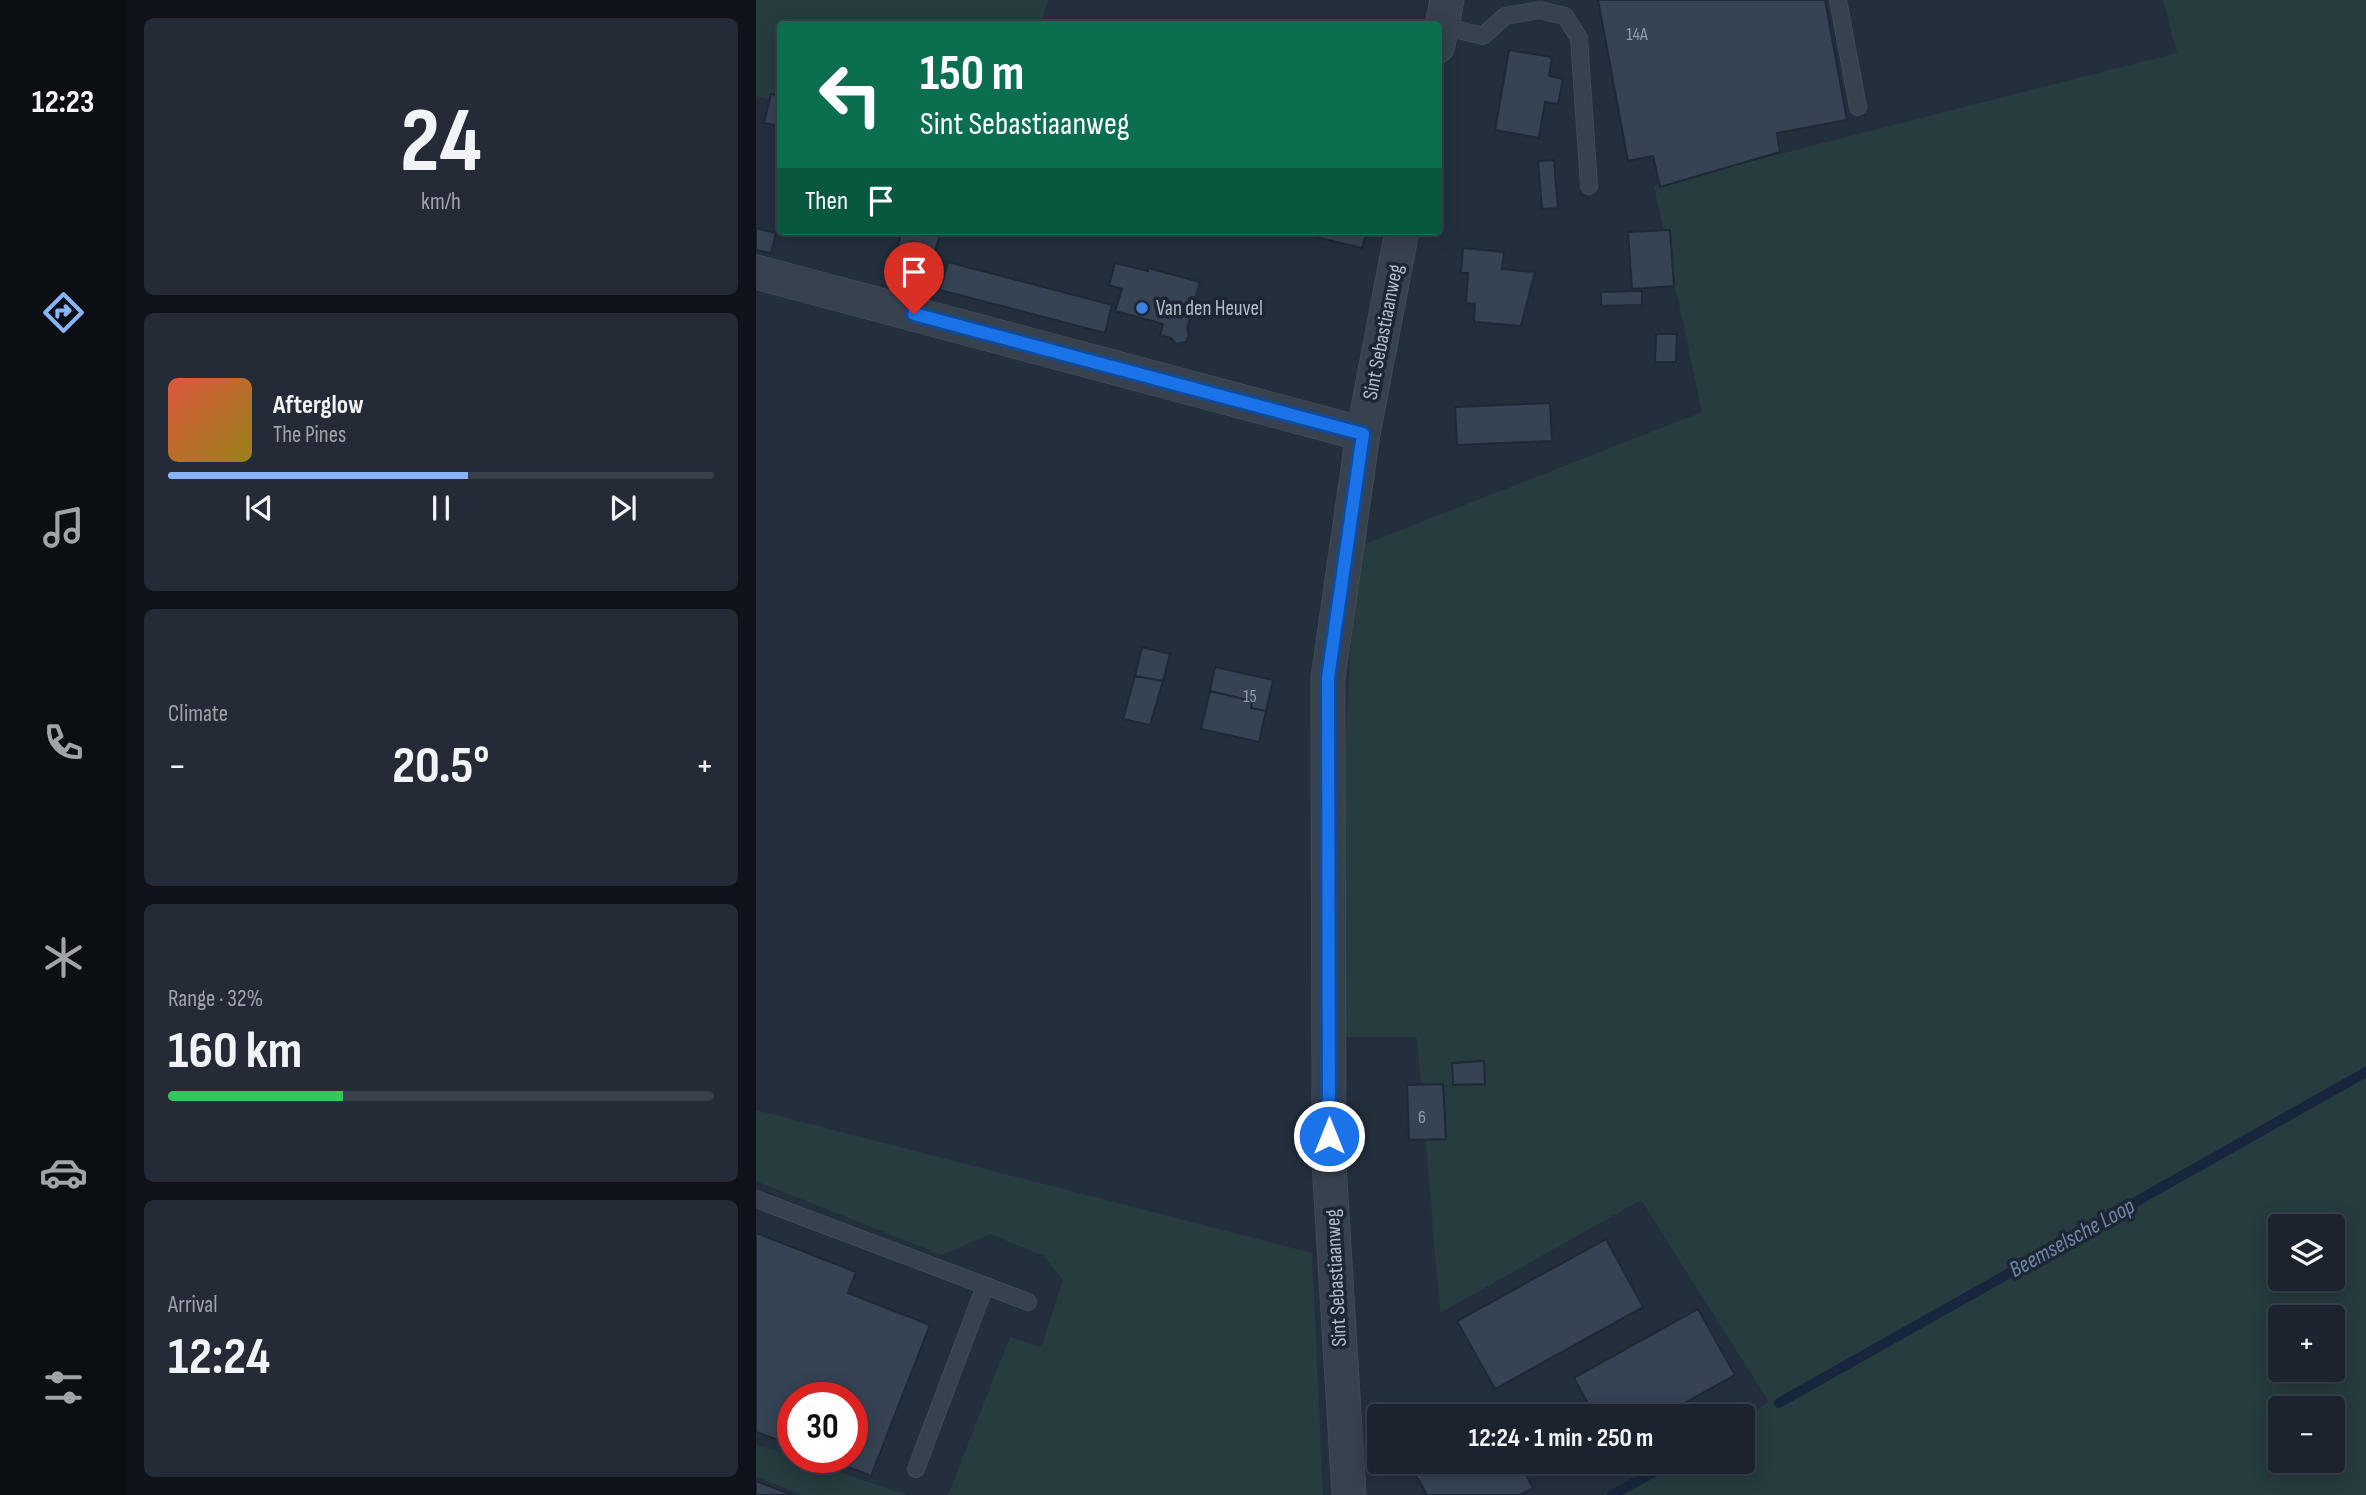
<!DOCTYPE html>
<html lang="en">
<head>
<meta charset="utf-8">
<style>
	body { margin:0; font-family:"Sofia Sans Condensed",sans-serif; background:#242b36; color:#f1f3f6; height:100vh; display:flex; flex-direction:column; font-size:26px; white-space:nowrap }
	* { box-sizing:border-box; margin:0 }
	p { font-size:23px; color:#a0a4aa }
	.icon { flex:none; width:38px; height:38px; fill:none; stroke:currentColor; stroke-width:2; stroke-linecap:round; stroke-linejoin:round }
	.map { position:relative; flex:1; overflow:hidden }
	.details { display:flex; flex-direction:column; gap:18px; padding:18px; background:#0f1319; width:630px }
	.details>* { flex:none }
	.banner { position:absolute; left:21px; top:21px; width:665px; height:214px; border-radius:7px; box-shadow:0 4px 18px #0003,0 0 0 2px #39404a; background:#0b6e4f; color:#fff; overflow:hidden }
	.controls { position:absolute; left:1512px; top:1214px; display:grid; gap:14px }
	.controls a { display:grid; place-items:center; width:77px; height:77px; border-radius:7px; background:#1b232e; box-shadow:0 4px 18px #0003,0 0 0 2px #39404a; font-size:35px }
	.speed { position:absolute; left:21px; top:1382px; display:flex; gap:14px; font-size:35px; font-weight:700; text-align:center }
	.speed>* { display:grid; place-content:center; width:91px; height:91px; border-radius:50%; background:#1b232e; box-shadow:0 4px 18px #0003,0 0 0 2px #39404a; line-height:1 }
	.speed .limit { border:10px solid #d22; background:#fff; color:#111 }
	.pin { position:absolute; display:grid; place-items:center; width:60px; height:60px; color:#fff; margin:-72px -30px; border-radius:50% 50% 50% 0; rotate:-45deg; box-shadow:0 0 7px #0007 }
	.pin .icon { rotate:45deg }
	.me { position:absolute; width:77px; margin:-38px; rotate:0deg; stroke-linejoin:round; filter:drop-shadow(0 0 5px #0008) }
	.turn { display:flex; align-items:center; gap:24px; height:147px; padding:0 28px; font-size:32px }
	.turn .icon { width:91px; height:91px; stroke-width:2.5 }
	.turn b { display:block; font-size:49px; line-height:60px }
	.then { display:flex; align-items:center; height:66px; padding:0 28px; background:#0003; gap:14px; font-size:26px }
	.big { font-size:52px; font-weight:700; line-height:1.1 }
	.details .tile { flex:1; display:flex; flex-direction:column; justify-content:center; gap:10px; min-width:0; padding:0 24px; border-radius:10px; background:#242b36 }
	.details .dial { align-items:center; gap:0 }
	.dial b { font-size:91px; line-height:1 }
	.song { display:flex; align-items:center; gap:21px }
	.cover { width:84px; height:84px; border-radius:10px; background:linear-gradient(135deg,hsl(10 70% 55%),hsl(50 70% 35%)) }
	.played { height:7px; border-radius:4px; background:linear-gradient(90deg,#8ab4f8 55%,#39404a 55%) }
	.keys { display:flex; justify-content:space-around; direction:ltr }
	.heat { display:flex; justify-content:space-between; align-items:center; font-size:38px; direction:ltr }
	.charge { height:10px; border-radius:5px; background:linear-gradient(90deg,#34c759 32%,#39404a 0) }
	.trip { position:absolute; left:611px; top:1404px; width:388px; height:70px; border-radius:7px; background:#1b232e; box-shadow:0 4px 18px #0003,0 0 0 2px #39404a; font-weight:700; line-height:70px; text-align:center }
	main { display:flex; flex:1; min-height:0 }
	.dock { display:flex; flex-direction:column; width:126px; justify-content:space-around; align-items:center; background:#0b0e12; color:#a0a4aa }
	.dock .icon { width:49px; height:49px }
	.dock .on { color:#8ab4f8 }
	.dock b { font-size:32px; color:#f1f3f6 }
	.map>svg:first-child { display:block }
	.green { fill:#263c3f; fill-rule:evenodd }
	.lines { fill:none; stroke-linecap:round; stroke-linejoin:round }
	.stream { stroke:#17263c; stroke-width:10 }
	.building { fill:#364354; stroke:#1f2835; stroke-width:2 }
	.service-casing { stroke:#414a57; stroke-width:18 }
	.minor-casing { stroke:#414a57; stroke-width:35 }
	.service { stroke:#38414e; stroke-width:16 }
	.minor { stroke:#38414e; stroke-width:33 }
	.route-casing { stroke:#114b97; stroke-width:18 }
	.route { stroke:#1a73e8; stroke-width:12 }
	.shop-dot { fill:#3f7fe0; stroke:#1d2633; stroke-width:2.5 }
	.labels { text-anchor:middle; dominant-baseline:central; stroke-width:7; stroke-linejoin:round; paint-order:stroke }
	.number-label { font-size:18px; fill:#929caa }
	.poi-label { font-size:21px; fill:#b4bcc9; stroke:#1d2633; text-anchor:start }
	.street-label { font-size:21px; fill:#b4bcc9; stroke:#1d2633 }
	.water-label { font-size:23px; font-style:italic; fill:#6d86a8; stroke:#1d2633 }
</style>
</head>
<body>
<main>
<nav class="dock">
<b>12:23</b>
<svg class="icon on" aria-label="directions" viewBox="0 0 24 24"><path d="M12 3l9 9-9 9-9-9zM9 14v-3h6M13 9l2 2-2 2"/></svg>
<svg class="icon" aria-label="music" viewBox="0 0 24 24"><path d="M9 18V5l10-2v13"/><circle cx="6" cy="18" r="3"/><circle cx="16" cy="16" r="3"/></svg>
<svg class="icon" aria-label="phone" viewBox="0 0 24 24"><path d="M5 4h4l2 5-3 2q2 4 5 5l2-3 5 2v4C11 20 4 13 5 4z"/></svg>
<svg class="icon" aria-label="climate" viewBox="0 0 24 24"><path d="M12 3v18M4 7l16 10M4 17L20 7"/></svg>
<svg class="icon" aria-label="car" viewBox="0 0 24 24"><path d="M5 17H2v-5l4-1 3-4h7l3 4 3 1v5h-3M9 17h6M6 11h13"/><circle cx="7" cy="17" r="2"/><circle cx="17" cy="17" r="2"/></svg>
<svg class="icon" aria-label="filters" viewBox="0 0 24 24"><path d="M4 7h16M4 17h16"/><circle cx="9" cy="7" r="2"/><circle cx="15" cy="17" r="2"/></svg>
</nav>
<section class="details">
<div class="tile dial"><b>24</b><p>km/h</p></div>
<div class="tile">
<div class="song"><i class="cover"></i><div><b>Afterglow</b><p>The Pines</p></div></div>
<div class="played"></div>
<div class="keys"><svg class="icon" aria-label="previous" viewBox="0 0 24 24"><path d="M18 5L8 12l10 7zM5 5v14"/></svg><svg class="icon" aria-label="pause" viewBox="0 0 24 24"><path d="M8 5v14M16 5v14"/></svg><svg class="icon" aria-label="next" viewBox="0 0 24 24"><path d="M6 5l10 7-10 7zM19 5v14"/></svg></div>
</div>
<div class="tile"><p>Climate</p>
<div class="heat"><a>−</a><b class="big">20.5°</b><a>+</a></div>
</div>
<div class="tile"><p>Range · 32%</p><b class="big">160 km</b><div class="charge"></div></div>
<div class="tile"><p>Arrival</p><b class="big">12:24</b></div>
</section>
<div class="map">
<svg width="1610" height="1495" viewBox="0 0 1610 1495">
	<rect width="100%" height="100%" fill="#242f3e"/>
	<!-- green -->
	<path class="green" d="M0 0H292L285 24H24V103L0 96Z
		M1407 0H1610V1495H849L908 1461H987V1417L1013 1402 885 1200 684 1313 661 1037H586C586 872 586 710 604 546L946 412 898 186 1421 53ZM1524 1227H1577V1279H1524ZM1524 1318H1577V1370H1524ZM1524 1409H1577V1461H1524Z
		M0 1110 556 1253 567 1495H192L254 1337 285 1347 307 1280 288 1256 234 1234 186 1255 0 1181Z
		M0 1444 151 1495H47L0 1477Z"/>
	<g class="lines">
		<!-- stream -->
		<path class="stream" d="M1023 1403 1610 1072
			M856 1495 918 1461"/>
	</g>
	<!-- building -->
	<path class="building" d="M842 0H1069L1091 120 1021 133 1024 152 904 187 897 156 872 161Z
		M753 50 796 57 793 76 807 79 802 104 789 102 783 138 739 130Z
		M15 94 24 96V126L8 123Z
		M798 160 802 208 786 209 782 161Z
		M0 228 20 233 15 253 0 250Z
		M914 230 918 286 876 289 872 232Z
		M146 231H185L176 262 140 252Z
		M556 231H611L606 248 555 236Z
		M707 248 748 252 746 269 779 272 765 326 718 322 719 304 710 303 712 273H705Z
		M192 262 356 305 349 333 184 290Z
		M359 263 392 271V268L444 282 439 299 435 298 433 306H437L431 329 433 335 430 342 420 344 415 338 404 335 407 324 359 311 366 289 353 285Z
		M886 291V305L845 306V292Z
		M900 334H921L920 362H899Z
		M794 403 796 441 701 445 699 407Z
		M386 647 414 654 407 681 379 676Z
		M459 667 517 680 510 711 495 708 496 701 454 691Z
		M379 676 407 681 394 725 367 719Z
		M454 691 496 701 495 708 510 711 503 742 445 729Z
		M728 1061 729 1084 697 1085 696 1063Z
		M687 1084 690 1139 653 1140 651 1085Z
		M0 1233 100 1272 92 1293 174 1325 115 1476 69 1458H96V1398H37V1445L0 1432Z
		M850 1239 887 1307 739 1389 701 1321Z
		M942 1309 979 1375 905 1416H839L818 1378Z
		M666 1461H762L777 1488 764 1495H671L655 1467Z
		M0 1481 36 1495H0Z"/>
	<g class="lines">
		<defs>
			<path id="service" d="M1082 0 1102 107
				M686 26 727 36 749 16 784 10 809 16 823 38 833 186
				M0 1199 272 1302
				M160 1469 229 1286"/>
			<path id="minor" d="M682 46 691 0
				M0 272 607 434
				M593 1495 573 1163 572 678 607 434 646 231"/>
		</defs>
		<!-- service casing -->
		<use href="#service" class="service-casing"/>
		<!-- minor casing -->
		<use href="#minor" class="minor-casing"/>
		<!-- service -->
		<use href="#service" class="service"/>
		<!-- minor -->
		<use href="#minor" class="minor"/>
	</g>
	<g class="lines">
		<defs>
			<path id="route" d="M158 314 607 434 572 678 573 1136"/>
		</defs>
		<!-- route casing -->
		<use href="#route" class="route-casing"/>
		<!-- route -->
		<use href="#route" class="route"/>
	</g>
	<!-- markers -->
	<circle class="shop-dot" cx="386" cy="308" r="7"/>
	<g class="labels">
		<!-- number labels -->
		<g class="number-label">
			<text x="881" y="34">14A</text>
			<text x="494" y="696">15</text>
			<text x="666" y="1117">6</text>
		</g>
		<!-- poi labels -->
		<g class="poi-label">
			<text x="400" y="308">Van den Heuvel</text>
		</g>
		<!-- street labels -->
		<g class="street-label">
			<text transform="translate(627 332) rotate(-79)">Sint Sebastiaanweg</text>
			<text transform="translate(580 1278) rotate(-93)">Sint Sebastiaanweg</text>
		</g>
		<!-- water labels -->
		<g class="water-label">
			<text transform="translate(1316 1238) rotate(-29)">Beemselsche Loop</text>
		</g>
	</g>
</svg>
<div class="controls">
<a><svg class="icon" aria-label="layers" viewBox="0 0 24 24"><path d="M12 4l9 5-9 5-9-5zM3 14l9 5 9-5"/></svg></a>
<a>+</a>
<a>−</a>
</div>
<div class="speed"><div class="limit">30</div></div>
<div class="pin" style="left:158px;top:314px;background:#d93025"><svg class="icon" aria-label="arrive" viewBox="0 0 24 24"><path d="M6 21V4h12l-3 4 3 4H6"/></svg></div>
<svg class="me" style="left:573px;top:1136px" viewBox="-20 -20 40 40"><circle r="17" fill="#1a73e8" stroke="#fff" stroke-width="3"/><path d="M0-11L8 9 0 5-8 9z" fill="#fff"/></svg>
<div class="trip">12:24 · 1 min · 250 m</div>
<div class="banner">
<div class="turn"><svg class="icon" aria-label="left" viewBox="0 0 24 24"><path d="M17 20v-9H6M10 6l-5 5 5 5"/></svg><div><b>150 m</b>Sint Sebastiaanweg</div></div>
<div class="then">Then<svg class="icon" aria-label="arrive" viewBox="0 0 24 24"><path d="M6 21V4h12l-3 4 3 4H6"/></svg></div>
</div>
</div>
</main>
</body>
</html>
